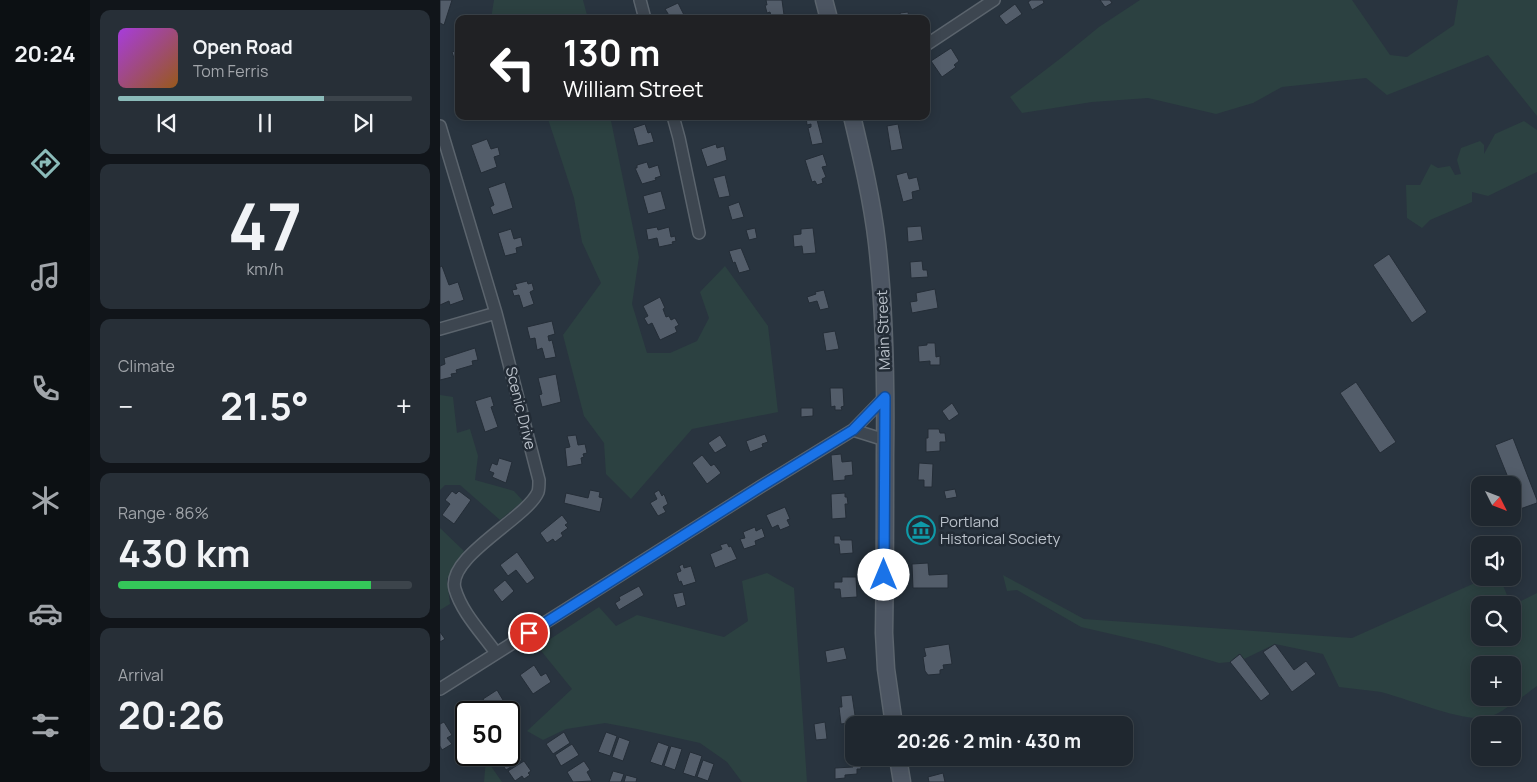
<!DOCTYPE html>
<html lang="en">
<head>
<meta charset="utf-8">
<style>
	body { margin:0; font-family:Manrope,sans-serif; background:#272f37; color:#f1f3f6; height:100vh; display:flex; flex-direction:column; font-size:19px; white-space:nowrap }
	* { box-sizing:border-box; margin:0 }
	p { font-size:16px; color:#a1a5aa }
	.icon { flex:none; width:28px; height:28px; fill:none; stroke:currentColor; stroke-width:2; stroke-linecap:round; stroke-linejoin:round }
	.map { position:relative; flex:1; overflow:hidden }
	.sheet { display:flex; flex-direction:column; gap:10px; padding:10px; background:#11151a; width:350px }
	.sheet>* { flex:none }
	.guide { position:absolute; left:15px; top:15px; width:475px; height:105px; border-radius:10px; box-shadow:0 2px 12px #0003,0 0 0 1px #3c444b; background:#202124; color:#fff; overflow:hidden }
	.needle { width:32px; rotate:132deg }
	.fabs { position:absolute; left:1031px; top:476px; display:grid; gap:10px }
	.fabs a { display:grid; place-items:center; width:50px; height:50px; border-radius:10px; background:#1f272f; box-shadow:0 2px 12px #0003,0 0 0 1px #3c444b; font-size:25px }
	.speed { position:absolute; left:15px; top:701px; display:flex; gap:10px; font-size:25px; font-weight:700; text-align:center }
	.speed>* { display:grid; place-content:center; width:65px; height:65px; border-radius:50%; background:#1f272f; box-shadow:0 2px 12px #0003,0 0 0 1px #3c444b; line-height:1 }
	.speed .limit { border:2px solid #111; border-radius:8px; background:#fff; color:#111 }
	.pin { position:absolute; display:grid; place-items:center; width:42px; height:42px; color:#fff; margin:-21px; border:2px solid #fff; border-radius:50%; box-shadow:0 1px 5px #0007 }
	.me { position:absolute; width:55px; margin:-28px; rotate:0deg; stroke-linejoin:round; filter:drop-shadow(0 0 4px #0008) }
	.turn { display:flex; align-items:center; gap:18px; height:105px; padding:0 25px; font-size:22px }
	.turn .icon { width:65px; height:65px; stroke-width:2.5 }
	.turn b { display:block; font-size:35px; line-height:42px }
	.big { font-size:38px; font-weight:700; line-height:1.1 }
	.sheet .tile { flex:1; display:flex; flex-direction:column; justify-content:center; gap:8px; min-width:0; padding:0 18px; border-radius:10px; background:#272f37 }
	.sheet .dial { align-items:center; gap:0 }
	.dial b { font-size:65px; line-height:1 }
	.song { display:flex; align-items:center; gap:15px }
	.cover { width:60px; height:60px; border-radius:8px; background:linear-gradient(135deg,hsl(280 70% 55%),hsl(30 70% 35%)) }
	.played { height:5px; border-radius:2px; background:linear-gradient(90deg,#8bbbb9 70%,#3c444b 70%) }
	.keys { display:flex; justify-content:space-around; direction:ltr }
	.heat { display:flex; justify-content:space-between; align-items:center; font-size:28px; direction:ltr }
	.charge { height:8px; border-radius:4px; background:linear-gradient(90deg,#34c759 86%,#3c444b 0) }
	.trip { position:absolute; left:405px; top:716px; width:288px; height:50px; border-radius:10px; background:#1f272f; box-shadow:0 2px 12px #0003,0 0 0 1px #3c444b; font-weight:700; line-height:50px; text-align:center }
	main { display:flex; flex:1; min-height:0 }
	.tab-bar { display:flex; flex-direction:column; width:90px; justify-content:space-around; align-items:center; background:#0c1013; color:#a1a5aa }
	.tab-bar .icon { width:35px; height:35px }
	.tab-bar .on { color:#8bbbb9 }
	.tab-bar b { font-size:22px; color:#f1f3f6 }
	.map>svg:first-child { display:block }
	.green { fill:#2c4141; fill-rule:evenodd }
	.building { fill:#535d6a; stroke:#242d37 }
	.lines { fill:none; stroke-linecap:round; stroke-linejoin:round }
	.minor-casing { stroke:#5b646d; stroke-width:14 }
	.secondary-casing { stroke:#5b646d; stroke-width:19 }
	.minor { stroke:#3d4650; stroke-width:11 }
	.secondary { stroke:#4c5562; stroke-width:16 }
	.route-casing { stroke:#114b97; stroke-width:12 }
	.route { stroke:#1a73e8; stroke-width:9 }
	.labels { text-anchor:middle; dominant-baseline:central; stroke-width:5; stroke-linejoin:round; paint-order:stroke }
	.street-label { font-size:15px; fill:#bac1ca; stroke:#222b35 }
	.poi-label { font-size:15px; fill:#bac1ca; stroke:#222b35; text-anchor:start }
</style>
</head>
<body>
<main>
<nav class="tab-bar">
<b>20:24</b>
<svg class="icon on" aria-label="directions" viewBox="0 0 24 24"><path d="M12 3l9 9-9 9-9-9zM9 14v-3h6M13 9l2 2-2 2"/></svg>
<svg class="icon" aria-label="music" viewBox="0 0 24 24"><path d="M9 18V5l10-2v13"/><circle cx="6" cy="18" r="3"/><circle cx="16" cy="16" r="3"/></svg>
<svg class="icon" aria-label="phone" viewBox="0 0 24 24"><path d="M5 4h4l2 5-3 2q2 4 5 5l2-3 5 2v4C11 20 4 13 5 4z"/></svg>
<svg class="icon" aria-label="climate" viewBox="0 0 24 24"><path d="M12 3v18M4 7l16 10M4 17L20 7"/></svg>
<svg class="icon" aria-label="car" viewBox="0 0 24 24"><path d="M5 17H2v-5l4-1 3-4h7l3 4 3 1v5h-3M9 17h6M6 11h13"/><circle cx="7" cy="17" r="2"/><circle cx="17" cy="17" r="2"/></svg>
<svg class="icon" aria-label="filters" viewBox="0 0 24 24"><path d="M4 7h16M4 17h16"/><circle cx="9" cy="7" r="2"/><circle cx="15" cy="17" r="2"/></svg>
</nav>
<section class="sheet">
<div class="tile">
<div class="song"><i class="cover"></i><div><b>Open Road</b><p>Tom Ferris</p></div></div>
<div class="played"></div>
<div class="keys"><svg class="icon" aria-label="previous" viewBox="0 0 24 24"><path d="M18 5L8 12l10 7zM5 5v14"/></svg><svg class="icon" aria-label="pause" viewBox="0 0 24 24"><path d="M8 5v14M16 5v14"/></svg><svg class="icon" aria-label="next" viewBox="0 0 24 24"><path d="M6 5l10 7-10 7zM19 5v14"/></svg></div>
</div>
<div class="tile dial"><b>47</b><p>km/h</p></div>
<div class="tile"><p>Climate</p>
<div class="heat"><a>−</a><b class="big">21.5°</b><a>+</a></div>
</div>
<div class="tile"><p>Range · 86%</p><b class="big">430 km</b><div class="charge"></div></div>
<div class="tile"><p>Arrival</p><b class="big">20:26</b></div>
</section>
<div class="map">
<svg width="1097" height="782" viewBox="0 0 1097 782">
	<rect width="100%" height="100%" fill="#29343f"/>
	<!-- green -->
	<path class="green" d="M54 0H143L148 19H51Z
		M700 0H912L950 55 967 57 1014 25 1018 0H1097V116L1048 55 947 95 926 78 842 87 813 103 776 114 708 98 652 102 582 113 570 97 621 58 659 27Z
		M107 116H170L199 257 192 304 207 353H230L257 341 269 318 260 292 285 266 328 326 338 412 252 429 191 499 166 474 164 443 144 416 123 335 161 283 142 242 134 198Z
		M1084 121 1097 130V172L1048 196 1032 192V202L990 220 982 228 967 218 966 185H980L991 164 998 168 1010 166 1015 175 1021 174 1017 160 1021 148 1040 141 1044 145V154L1055 134Z
		M0 395 13 397 17 433 30 429 38 456 35 480 74 491 83 501 60 520 20 485H5L0 490Z
		M0 528 24 551 7 579 10 604 0 610Z
		M327 573 354 588 367 782H302L287 762 260 743 197 729 165 723 126 729 103 740 87 731 132 689 98 647 159 607 176 626 197 615 284 637 308 621 302 581Z
		M563 575 644 619 912 638 1046 578H1060L1071 605H1040V638H1072L1073 605 1097 593V686C1086 694 1062 713 1049 717 1026 724 966 698 941 692 928 690 913 689 899 687L883 654 835 644 804 659 799 654 790 662 779 663 719 645 641 627 577 590 567 591ZM1040 665H1072V698H1040Z
		M46 759 62 782H44Z"/>
	<!-- building -->
	<path class="building" d="M0 0H12L4 25 0 23Z
		M326 0H342L344 15 346 14 347 19H332L330 12 327 13 325 5H327Z
		M591 0H603L604 3 592 10 588 2Z
		M660 0H670L672 3 665 7Z
		M238 3 244 15 246 14 248 19H231L227 12 225 9Z
		M575 4 582 14 566 25 559 16Z
		M468 12 469 19H453L461 17 460 13Z
		M511 48 519 61 514 65 516 67 502 77 491 61Z
		M19 50V73L12 52Z
		M366 116H376L383 143 372 145 368 128 371 127V124L367 125Z
		M205 124 208 133 211 132 214 142 198 146 193 128Z
		M458 124 463 149 451 151 447 126Z
		M47 139 51 149 58 147 60 155 54 157 57 167 41 173 31 145Z
		M276 144 277 148 284 146 287 160 267 167 261 149Z
		M383 154 387 166 382 167 386 177 382 179 383 183 377 185 375 181 372 182 365 160Z
		M207 162 209 168 218 165 221 176 215 178 216 180 202 184 195 168H197V165Z
		M467 172 469 179 477 177 480 190 472 192 473 199 463 202 456 175Z
		M285 175 290 196 279 198 273 178Z
		M65 182 73 208 53 215 50 207 54 205 48 188Z
		M221 191 226 209 208 214 203 196Z
		M299 202 304 217 292 220 288 206Z
		M481 226 483 240 468 242 467 227Z
		M217 227 218 230 229 227 231 237 235 236 236 241 232 242 233 244 219 247 217 238 208 240 206 229Z
		M315 228 317 238 309 240 306 230Z
		M373 228 376 253 363 254 362 246 354 247 353 235 361 234V229Z
		M71 229 74 239 81 237 83 246 76 248 77 253 65 256 58 233Z
		M301 248 310 270 299 273 295 262 293 263 289 251Z
		M949 254 987 312 972 323 933 265Z
		M482 261 483 270H487L488 277 471 278 470 262Z
		M2 266 9 285 18 282 24 300 10 305 9 301 0 305V267Z
		M87 281 88 284 92 283 94 290 90 292 94 304 83 308 79 295 74 296 72 290 77 289 75 284Z
		M495 289 498 308 472 313 470 302 477 301 476 293Z
		M384 290 389 308 380 310 377 301 369 303 367 297 376 294 375 292Z
		M220 297 225 308 223 309 226 317 229 316 231 320 235 318 239 325 235 327 237 332 220 340 212 323 208 325 204 318 208 316 203 306Z
		M112 321 115 334 108 336 109 341 112 340 116 357 105 359 102 348 97 350 95 338 90 339 87 327Z
		M395 331 399 349 386 351 383 333Z
		M487 343H495L496 357 500 356V365H490V361L479 362 478 346 487 345Z
		M35 348 38 360 32 361 33 365 16 370 17 373 11 374 12 377 0 380V366L5 364 4 358Z
		M116 374 121 402 102 407 99 395 102 394 98 378Z
		M916 382 956 442 940 453 900 393Z
		M390 388H403L404 406 401 407 402 410H395V406L391 407Z
		M51 396 54 406 51 407 58 427 45 432 35 401Z
		M512 403 519 414 509 421 502 411Z
		M361 408H373V416L361 417Z
		M488 429H499L500 433H505L506 442H500V451L486 452V438H488Z
		M325 434 328 442 322 444 323 447 310 452 306 441Z
		M136 435 138 445 145 444 147 453 143 454 144 457 141 458 142 464 127 467 125 448 130 447 127 436Z
		M280 435 287 446 275 453 268 443Z
		M1073 438 1097 500V503L1080 509 1072 490V485H1071L1055 445Z
		M401 454 402 462 412 461 413 475 405 476V480L393 481 391 455Z
		M262 455 271 466 274 464 281 473 267 484 252 463Z
		M59 458 72 462 66 483 52 477 54 473 49 471 52 463 57 465Z
		M479 463 493 464 492 487H484V480H478Z
		M515 489 517 497 506 499 504 491Z
		M150 490 160 492 159 497 163 498 160 512 124 503 126 493 148 498Z
		M219 490 222 496 224 494 228 504 223 507 226 512 218 516 210 503 217 499 214 493Z
		M12 491 16 494 19 491 31 500 14 524 2 515 10 504 5 500Z
		M405 493V497H407L408 504H405L406 518 392 519 391 494Z
		M345 507 350 519 347 520 350 526 340 530 338 525 332 528 326 515Z
		M122 515 128 523 125 525 128 528 121 533 123 536 115 542 113 539 107 543 100 533Z
		M473 520 490 521V539L472 538Z
		M315 527 316 531 322 528 325 537 315 541 316 545 304 549 300 539 305 538 303 532Z
		M394 536H400L401 540H412L413 553 400 554 399 544H394Z
		M287 543 289 547 291 546 297 559 275 568 270 554 282 549 280 545Z
		M77 552 95 578 87 584 76 570 68 576 60 565Z
		M488 563 489 575 508 574V588H473L472 564Z
		M243 564 244 568 251 566 256 582 243 586 241 581 239 582 236 573 241 571 239 566Z
		M402 577H416L417 597 401 598 400 589H394V582H402Z
		M65 580 74 591 62 602 53 590Z
		M199 586 204 595 179 610 175 603 180 600 179 597Z
		M243 592 246 605 237 608 233 594Z
		M0 632 5 639 0 642Z
		M509 644 512 664 503 665 504 669 500 670V674L488 675 485 671 483 657 486 656 484 648Z
		M835 644 854 670 866 661 876 674 852 692 823 652Z
		M404 647 407 659 387 663 385 651Z
		M800 654 830 694 821 701 790 662Z
		M94 665 101 676 106 673 111 682 93 694 80 675Z
		M57 690 66 705 59 709 61 712H51L43 699Z
		M412 695 416 722 401 724 399 707H402L401 696Z
		M4 722 12 735 7 738 12 744 2 750 0 746V724Z
		M385 722 387 739 376 740 374 724Z
		M124 732 130 743 113 754 106 744Z
		M166 732 177 736 170 756 158 752Z
		M179 737 190 741 183 761 172 757Z
		M70 742 82 760 66 770 60 761 62 759 60 755H69V743Z
		M218 742 229 746 222 766 210 762Z
		M132 744 139 755 121 766 115 755Z
		M231 746 242 749 235 770 224 766Z
		M412 750H414V758H421V769H417V774L405 775V778L395 779V768L413 767Z
		M250 752 262 756 255 777 243 773Z
		M263 760 274 764 268 781 257 777Z
		M84 761 91 771 88 773 90 775 84 779 82 776 75 781 68 771Z
		M144 761 150 770 147 772 152 781 133 782 127 772Z
		M173 771 184 774 181 782H169Z
		M503 773 505 782H489L488 777Z
		M186 775 197 778 196 782H184Z"/>
	<g class="lines">
		<defs>
			<path id="minor" d="M200 0 205 19
				M486 45 554 0
				M233 116 239 138 259 233
				M0 126 56 313 99 480C99 484 99 489 98 492 87 518 6 557 15 589 22 613 42 633 56 653
				M0 329 56 313
				M413 430 445 440
				M0 689 320 487 413 430 445 397"/>
			<path id="secondary" d="M384 0 389 19
				M412 116C422 158 432 200 437 243 445 313 446 384 445 455 445 514 445 574 444 633L446 669 454 725
				M458 758 462 782"/>
		</defs>
		<!-- minor casing -->
		<use href="#minor" class="minor-casing"/>
		<!-- secondary casing -->
		<use href="#secondary" class="secondary-casing"/>
		<!-- minor -->
		<use href="#minor" class="minor"/>
		<!-- secondary -->
		<use href="#secondary" class="secondary"/>
	</g>
	<g class="lines">
		<defs>
			<path id="route" d="M89 633 320 487 413 430 445 397 444 575"/>
		</defs>
		<!-- route casing -->
		<use href="#route" class="route-casing"/>
		<!-- route -->
		<use href="#route" class="route"/>
	</g>
	<!-- icons -->
	<defs>
		<symbol id="museum-ring" viewBox="-11 -11 22 22"><circle r="9.5" fill="#222b35" stroke="#0f9aa8" stroke-width="1.5"/><path d="M0-6L6-3V-2H-6V-3ZM-5-1h2V3h-2ZM-1-1h2V3h-2ZM3-1h2V3H3ZM-6 4H6V6H-6Z" fill="#0f9aa8"/></symbol>
	</defs>
	<g fill-rule="evenodd">
		<use href="#museum-ring" x="465" y="514" width="32" height="32"/>
	</g>
	<g class="labels">
		<!-- street labels -->
		<g class="street-label">
			<text transform="translate(443 330) rotate(-92)">Main Street</text>
			<text transform="translate(81 408) rotate(76)">Scenic Drive</text>
		</g>
		<!-- poi labels -->
		<g class="poi-label">
			<text x="500" y="521">Portland<tspan x="500" dy="17">Historical Society</tspan></text>
		</g>
	</g>
</svg>
<div class="fabs">
<a><svg class="needle" viewBox="-14 -14 28 28"><path d="M0-13l5 13h-10z" fill="#e53935"/><path d="M0 13l5-13h-10z" fill="#a1a5aa"/></svg></a>
<a><svg class="icon" aria-label="sound" viewBox="0 0 24 24"><path d="M4 9h4l5-4v14l-5-4H4zM17 9q2 3 0 6"/></svg></a>
<a><svg class="icon" aria-label="search" viewBox="0 0 24 24"><circle cx="10" cy="10" r="6"/><path d="M15 15l6 6"/></svg></a>
<a>+</a>
<a>−</a>
</div>
<div class="speed"><div class="limit">50</div></div>
<div class="pin" style="left:89px;top:633px;background:#d93025"><svg class="icon" aria-label="arrive" viewBox="0 0 24 24"><path d="M6 21V4h12l-3 4 3 4H6"/></svg></div>
<svg class="me" style="left:444px;top:575px" viewBox="-20 -20 40 40"><circle r="19" fill="#fff"/><path d="M0-13L10 11 0 6-10 11z" fill="#1a73e8"/></svg>
<div class="trip">20:26 · 2 min · 430 m</div>
<div class="guide">
<div class="turn"><svg class="icon" aria-label="left" viewBox="0 0 24 24"><path d="M17 20v-9H6M10 6l-5 5 5 5"/></svg><div><b>130 m</b>William Street</div></div>
</div>
</div>
</main>
</body>
</html>
